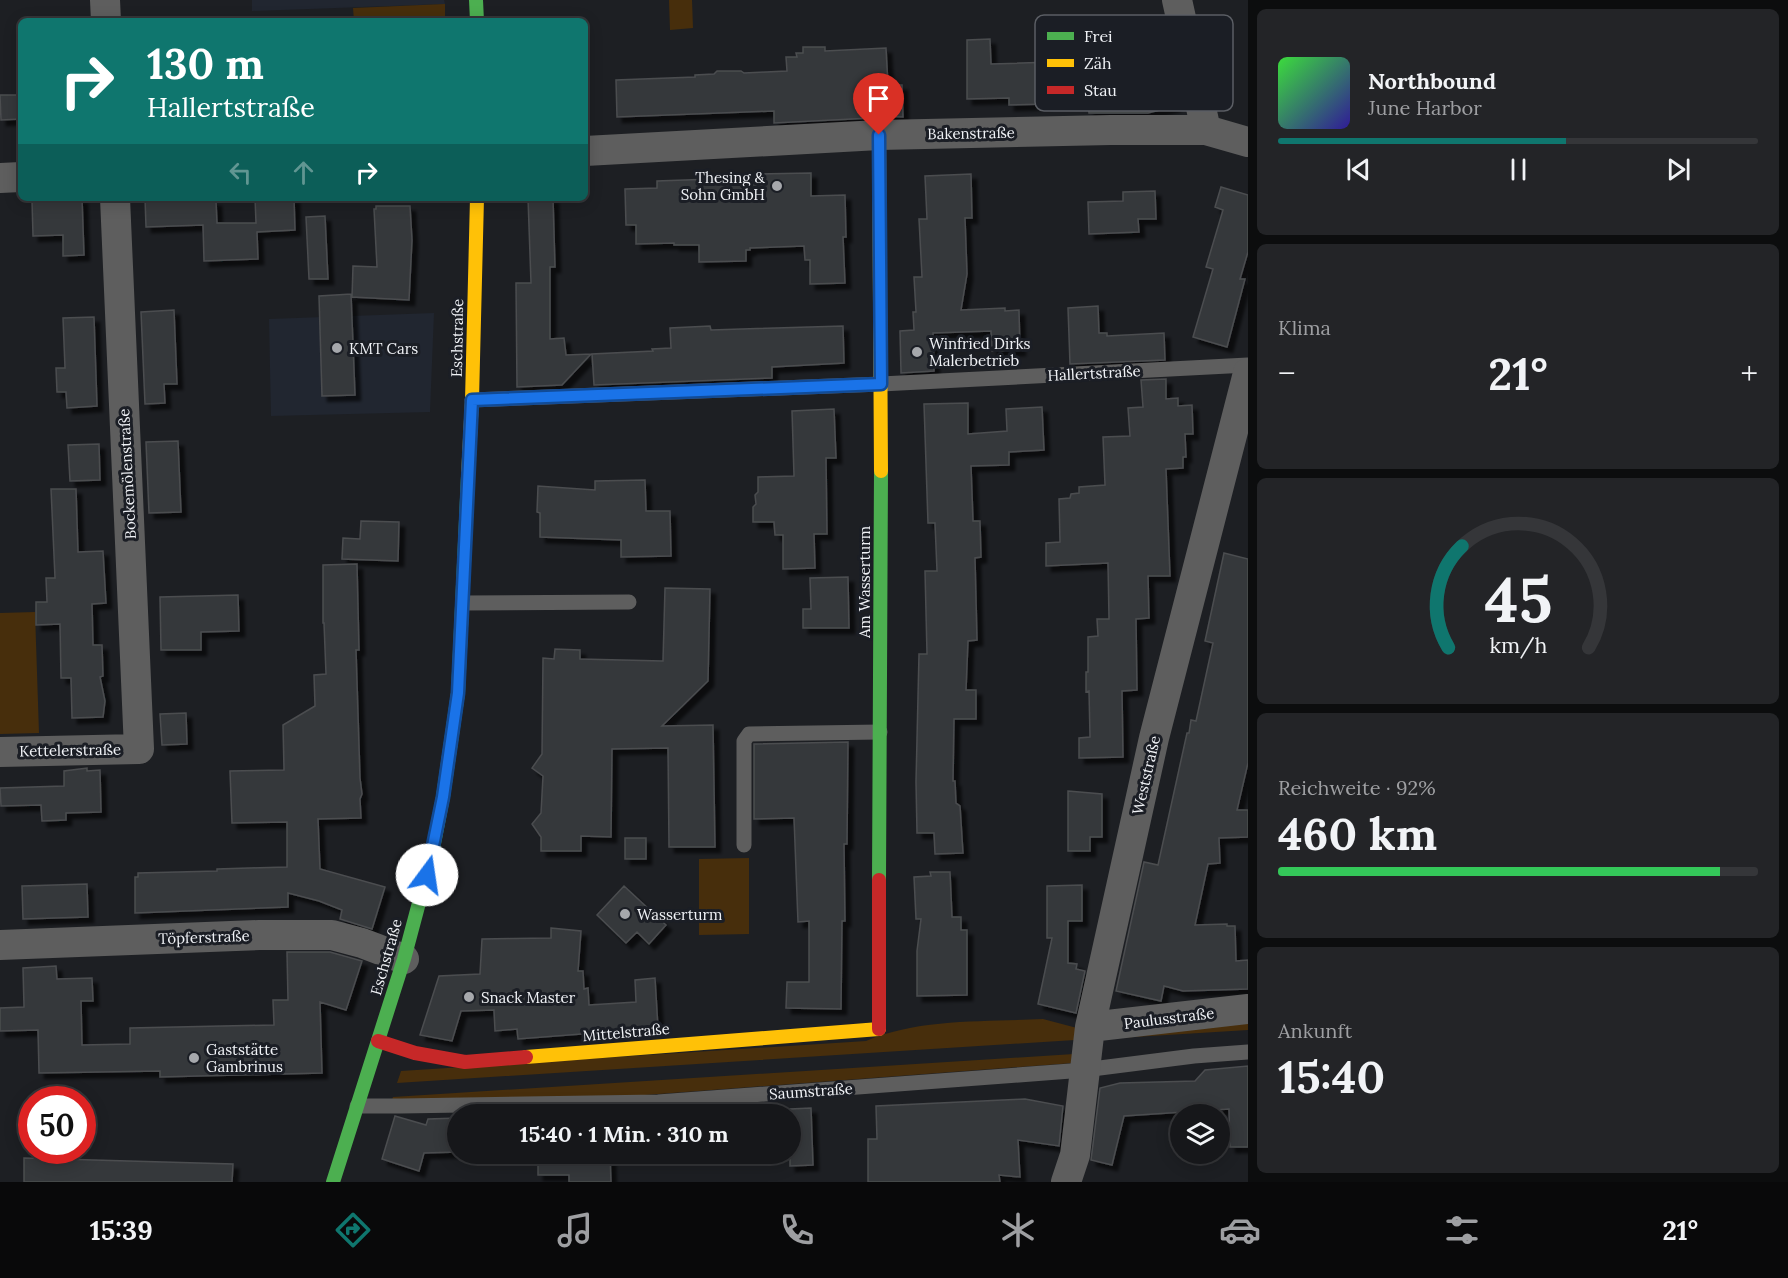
<!DOCTYPE html>
<html lang="de">
<head>
<meta charset="utf-8">
<style>
	body { margin:0; font-family:Lora,serif; background:#232427; color:#f1f3f6; height:100vh; display:flex; flex-direction:column; font-size:22px; white-space:nowrap }
	* { box-sizing:border-box; margin:0 }
	p { font-size:20px; color:#9e9fa2 }
	.icon { flex:none; width:33px; height:33px; fill:none; stroke:currentColor; stroke-width:2; stroke-linecap:round; stroke-linejoin:round }
	.map { position:relative; flex:1; overflow:hidden }
	.panel { display:flex; flex-direction:column; gap:9px; padding:9px; background:#0c0d0e; width:540px }
	.panel>* { flex:none }
	.banner { position:absolute; left:18px; top:18px; width:570px; height:183px; border-radius:9px; box-shadow:0 3px 15px #0003,0 0 0 2px #353639; background:#0f766e; color:#fff; overflow:hidden }
	.buttons { position:absolute; left:1170px; top:1104px; display:grid; gap:12px }
	.buttons a { display:grid; place-items:center; width:60px; height:60px; border-radius:50%; background:#16171a; box-shadow:0 3px 15px #0003,0 0 0 2px #353639; font-size:30px }
	.speed { position:absolute; left:18px; top:1086px; display:flex; gap:12px; font-size:30px; font-weight:700; text-align:center }
	.speed>* { display:grid; place-content:center; width:78px; height:78px; border-radius:50%; background:#16171a; box-shadow:0 3px 15px #0003,0 0 0 2px #353639; line-height:1 }
	.speed .limit { border:9px solid #d22; background:#fff; color:#111 }
	.pin { position:absolute; display:grid; place-items:center; width:51px; height:51px; color:#fff; margin:-62px -26px; border-radius:50% 50% 50% 0; rotate:-45deg; box-shadow:0 0 6px #0007 }
	.pin .icon { rotate:45deg }
	.me { position:absolute; width:66px; margin:-33px; rotate:14deg; stroke-linejoin:round; filter:drop-shadow(0 0 4px #0008) }
	.turn { display:flex; align-items:center; gap:21px; height:126px; padding:0 30px; font-size:27px }
	.turn .icon { width:78px; height:78px; stroke-width:2.5 }
	.turn b { display:block; font-size:42px; line-height:51px }
	.lanes { display:flex; align-items:center; height:57px; padding:0 30px; background:#0003; justify-content:center; gap:30px; direction:ltr }
	.lanes .off { opacity:.35 }
	.big { font-size:45px; font-weight:700; line-height:1.1 }
	.panel .widget { flex:1; display:flex; flex-direction:column; justify-content:center; gap:9px; min-width:0; padding:0 21px; border-radius:9px; background:#232427 }
	.panel .dial { align-items:center; gap:0 }
	.dial svg { height:156px; overflow:visible; fill:none; stroke:#353639; stroke-width:7; stroke-linecap:round; text-anchor:middle }
	.dial text { fill:#f1f3f6; stroke:none }
	.song { display:flex; align-items:center; gap:18px }
	.cover { width:72px; height:72px; border-radius:9px; background:linear-gradient(135deg,hsl(120 70% 55%),hsl(250 70% 35%)) }
	.played { height:6px; border-radius:3px; background:linear-gradient(90deg,#0f766e 60%,#353639 60%) }
	.keys { display:flex; justify-content:space-around; direction:ltr }
	.heat { display:flex; justify-content:space-between; align-items:center; font-size:33px; direction:ltr }
	.charge { height:9px; border-radius:4px; background:linear-gradient(90deg,#34c759 92%,#353639 0) }
	.trip { position:absolute; left:447px; top:1104px; width:354px; height:60px; border-radius:30px; background:#16171a; box-shadow:0 3px 15px #0003,0 0 0 2px #353639; font-weight:700; line-height:60px; text-align:center }
	.dock { display:flex; height:96px; justify-content:space-around; align-items:center; background:#09090a; color:#9e9fa2 }
	.dock .icon { width:42px; height:42px }
	.dock .on { color:#0f766e }
	.dock b { font-size:27px; color:#f1f3f6 }
	main { display:flex; flex:1; min-height:0 }
	.map>svg:first-child { display:block }
	.built { fill:#212630 }
	.green { fill:#472e0c }
	.building { fill:#36383b; stroke:#4b4d50; stroke-width:1.5; filter:url(#shadow) }
	.lines { fill:none; stroke-linecap:round; stroke-linejoin:round }
	.lane { stroke:#5e5e5e; stroke-width:15 }
	.street { stroke:#5e5e5e; stroke-width:30 }
	.fast { stroke:#4caf50; stroke-width:14 }
	.slow { stroke:#ffc107; stroke-width:14 }
	.jam { stroke:#c62828; stroke-width:14 }
	.route-casing { stroke:#114b97; stroke-width:15 }
	.route { stroke:#1a73e8; stroke-width:10 }
	.poi-dot { fill:#a6a8ac; stroke:#1b1e25; stroke-width:2 }
	.labels { text-anchor:middle; dominant-baseline:central; stroke-width:6; stroke-linejoin:round; paint-order:stroke }
	.street-label { font-size:15px; fill:#f0f2f6; stroke:#1b1e25 }
	.poi-label { font-size:15px; fill:#f0f2f6; stroke:#1b1e25; text-anchor:start }
	.key { fill:#1b1e25; stroke:#5b5e64; stroke-width:1.5 }
	.key-label { font-size:16px; fill:#f0f2f6 }
</style>
</head>
<body>
<main>
<div class="map">
<svg width="1248" height="1182" viewBox="0 0 1248 1182">
	<defs>
		<filter id="shadow"><feDropShadow dx="5.5" dy="5.5" stdDeviation="1.5" flood-color="#0009"/></filter>
	</defs>
	<rect width="100%" height="100%" fill="#1d1f23"/>
	<!-- built -->
	<path class="built" d="M252 0H444L445 4 252 11Z
		M434 313 430 412 271 416 269 319Z"/>
	<!-- green -->
	<path class="green" d="M669 0H692L693 28 670 30Z
		M445 4V21H354L353 8Z
		M35 612 39 733 0 734V613Z
		M749 858V934L699 935V859Z
		M1043 1019 1077 1028 1075 1040 397 1083 401 1071 866 1041C919 1018 986 1022 1043 1019Z
		M1248 1020V1030L1102 1039Z
		M1074 1054 1073 1063 645 1095 391 1102 393 1097Z"/>
	<!-- building -->
	<path class="building" d="M990 39 991 64 1122 60V46L1143 41 1146 64 1164 60 1175 106 1148 113H1089L1088 95 1046 96V104L1009 105V98L967 99V40Z
		M803 47H825V51L886 48 888 85H902L903 117 878 116 872 118 774 123V111L617 117 616 80 695 77V75L714 74 717 71H741L744 73 787 71 786 57H797L796 53H803Z
		M0 95H21V119L1 120Z
		M811 173V196L845 195 846 237H843L845 283 810 284V260H805L804 246 750 248V250H746V261L699 262V245H674V243L636 244V225H626L625 189 657 188V181L713 179V181L757 180V174Z
		M971 174 972 218H965L967 274 961 310 1005 308V311L1019 310 1020 350 992 351 991 331 933 333 934 371 901 373 900 331 914 330 913 312H916L914 277H922L919 219H927L925 176Z
		M1221 187 1248 195V252L1240 279H1245L1227 347 1193 337 1213 269 1206 267 1223 210 1215 207Z
		M1155 191 1156 219H1138L1139 232 1089 234 1088 202 1123 201V192Z
		M82 198 84 255 63 256V235L33 236 32 201H44V199Z
		M145 198H182L183 201H216L217 223H256L255 198H294L295 230 257 232 258 259 204 261 203 225 146 227Z
		M528 198H553L555 267H550V339L564 338 566 355 591 354 562 385 517 387 516 283H531Z
		M376 206H410L412 240 409 300 352 297 353 266 377 267 374 209H376Z
		M325 216 328 279H309L306 217Z
		M351 294 355 395 322 396 319 296Z
		M1098 306 1099 333H1107V336L1164 333 1165 360 1070 364 1068 308Z
		M174 310 177 384H164L165 403 145 404 141 312Z
		M94 317 97 406 67 408 66 392H57L56 368H65L63 318Z
		M710 326 711 330 843 326 844 363 772 367V378L594 385 592 354 653 351 652 349 671 348 670 328Z
		M1166 379V399L1178 398V406L1192 405 1193 434H1185L1186 457H1183V468L1166 469 1170 576H1148L1149 618 1136 619 1137 690 1122 691 1123 757 1079 758V738L1090 737 1089 691 1086 692V672H1088V637L1098 636 1097 619H1109L1108 563 1046 566V543L1060 542 1059 499 1070 498 1071 494 1079 493V487L1105 485 1103 437 1130 436 1128 408 1143 407 1141 380Z
		M968 403V434L1007 431 1006 409 1042 407 1044 450 1009 452V465L971 466 973 521H980L981 557 975 558 977 640 968 641 966 690H976V719H954L953 781H955L956 803 960 806 963 853 935 854 934 833H917L916 782 919 654H927L925 571H937L935 523H928L924 404Z
		M834 409 836 458H826L827 534H814L815 568 783 569V535H775L774 522H753V507L756 504 755 495 758 492V477L794 476 792 411Z
		M178 441 181 512 149 513 146 442Z
		M99 444 100 480 70 481 68 445Z
		M645 480 646 511H670L671 556 621 557V540L540 537V513L537 512 538 486 595 490V481Z
		M51 489H76L78 552 103 551 106 603 92 604 93 645H102L103 676 100 677 105 701 103 717 72 718 71 678H61L60 624 36 625V602H47L46 578H55Z
		M361 521 399 522 398 561 342 559 343 538 360 539Z
		M1224 553 1248 559V763L1237 810H1248V837L1219 838 1220 863 1208 864 1195 925 1227 924V926H1235L1236 961 1248 960V989L1183 991 1164 986 1161 1001 1116 991 1144 862 1158 865 1187 733H1189L1191 720 1196 721 1213 643 1205 641Z
		M357 564 359 650H356L360 778 362 794 360 799 361 818 318 819 320 869 385 887 372 929 340 919 342 910 319 901 288 893V907L135 913V877H138V873L217 871V869L287 867V822L232 823 230 771 284 770 283 725 315 706 314 675 326 674 324 623H323V565Z
		M848 577 849 628H803V609H811L810 578Z
		M665 588 710 589 708 681 662 726 713 725 715 847H669L668 748 612 749 611 837 581 836V851H541V837L532 824 541 813 543 776 532 768 542 754 543 658 554 659 555 649 580 650V659L663 661Z
		M238 595 239 631 201 632V650H161L160 597Z
		M186 713 187 744 162 745 160 714Z
		M848 742 847 844H844L845 921H842L841 1009 786 1008 787 982H809V921L798 922 794 818 754 819V744Z
		M87 768V771L100 770 101 812 66 813V820L42 821 41 805 1 806 0 788 64 786V771Z
		M1068 791 1102 794V837H1090V851H1068Z
		M625 838H646V859H625Z
		M930 872H950L952 917H961V930H967V995L917 996V951L921 919H916L914 877 931 876Z
		M87 884 88 917 23 919 22 886Z
		M1082 885V921H1068V963L1077 964 1076 969 1085 971 1076 1013 1038 1004 1052 938H1047V886Z
		M624 886 666 925 649 944 637 932 626 943 597 915Z
		M551 928 581 931 578 971H583L584 989 588 988 589 1005 636 1002 635 980 655 978 658 1028 518 1039 517 1029 495 1031 494 1010 461 1011 452 1041 420 1035 439 976 480 974 482 939 551 938Z
		M287 952H330L362 961 346 1010 320 1002 322 1073 160 1077V1071L39 1073 38 1030 0 1031V1008L24 1007 23 968 56 966 57 979 92 978 93 1001H81L82 1045 130 1044V1028L274 1025 273 1000H288Z
		M1248 1066V1147H1230L1229 1109 1124 1116 1112 1165 1091 1160 1100 1088 1120 1083 1195 1081 1205 1070Z
		M1025 1099 1063 1106 1059 1146 1018 1140 1020 1177 999 1175 1000 1182H868V1139H877L876 1106Z
		M811 1108 813 1165 790 1166V1109Z
		M395 1116 426 1125 428 1119 458 1118V1152L424 1153 419 1171 382 1159Z
		M538 1154H610L611 1182H569V1175H538Z
		M24 1158 233 1164 232 1182H24Z"/>
	<g class="lines">
		<!-- lane -->
		<path class="lane" d="M472 400 881 384 1248 365
			M463 603 629 602
			M744 845V741L749 734 880 732
			M357 1106H401L658 1102 1084 1070 1194 1056 1248 1052"/>
		<!-- street -->
		<path class="street" d="M105 0 106 21
			M1177 0 1206 130
			M585 151 879 135 1111 130H1206L1248 142
			M0 178 21 177
			M0 752 139 749 115 198
			M0 945 259 935H332L362 943 404 959
			M1090 1027 1248 1009
			M1066 1182 1075 1155 1090 1027 1154 738 1248 373"/>
		<!-- fast -->
		<path class="fast" d="M476 0 477 21
			M879 880 881 471
			M333 1182 404 959 432 854 443 797 458 693 468 476"/>
		<!-- slow -->
		<path class="slow" d="M879 135 881 471
			M468 476 472 400 477 198
			M526 1057 879 1029"/>
		<!-- jam -->
		<path class="jam" d="M879 1029V880
			M378 1041 415 1053 465 1062 526 1057"/>
	</g>
	<g class="lines">
		<defs>
			<path id="route" d="M427 875 443 797 458 693 472 400 881 384 879 135"/>
		</defs>
		<!-- route casing -->
		<use href="#route" class="route-casing"/>
		<!-- route -->
		<use href="#route" class="route"/>
	</g>
	<!-- markers -->
	<g class="poi-dot">
		<circle cx="777" cy="186" r="6"/>
		<circle cx="337" cy="348" r="6"/>
		<circle cx="917" cy="352" r="6"/>
		<circle cx="625" cy="914" r="6"/>
		<circle cx="469" cy="997" r="6"/>
		<circle cx="194" cy="1058" r="6"/>
	</g>
	<g class="labels">
		<!-- street labels -->
		<g class="street-label">
			<text transform="translate(971 133) rotate(-1)">Bakenstraße</text>
			<text transform="translate(457 338) rotate(-89)">Eschstraße</text>
			<text transform="translate(1094 373) rotate(-3)">Hallertstraße</text>
			<text transform="translate(127 474) rotate(-93)">Bockemölenstraße</text>
			<text transform="translate(864 582) rotate(-90)">Am Wasserturm</text>
			<text transform="translate(70 750) rotate(-1)">Kettelerstraße</text>
			<text transform="translate(1146 775) rotate(-77)">Weststraße</text>
			<text transform="translate(204 937) rotate(-2)">Töpferstraße</text>
			<text transform="translate(386 957) rotate(-74)">Eschstraße</text>
			<text transform="translate(1169 1018) rotate(-7)">Paulusstraße</text>
			<text transform="translate(626 1032) rotate(-5)">Mittelstraße</text>
			<text transform="translate(811 1091) rotate(-4)">Saumstraße</text>
		</g>
		<!-- poi labels -->
		<g class="poi-label">
			<text x="765" y="177" text-anchor="end">Thesing &amp;<tspan x="765" dy="17">Sohn GmbH</tspan></text>
			<text x="929" y="343">Winfried Dirks<tspan x="929" dy="17">Malerbetrieb</tspan></text>
			<text x="349" y="348">KMT Cars</text>
			<text x="637" y="914">Wasserturm</text>
			<text x="481" y="997">Snack Master</text>
			<text x="206" y="1049">Gaststätte<tspan x="206" dy="17">Gambrinus</tspan></text>
		</g>
	</g>
	<!-- legend -->
	<rect x="1035" y="15" width="198" height="96" rx="9" class="key"/>
	<rect x="1047" y="32" width="27" height="8" fill="#4caf50"/>
	<rect x="1047" y="59" width="27" height="8" fill="#ffc107"/>
	<rect x="1047" y="86" width="27" height="8" fill="#c62828"/>
	<g class="key-label">
		<text x="1084" y="42">Frei</text>
		<text x="1084" y="69">Zäh</text>
		<text x="1084" y="96">Stau</text>
	</g>
</svg>
<div class="buttons">
<a><svg class="icon" aria-label="layers" viewBox="0 0 24 24"><path d="M12 4l9 5-9 5-9-5zM3 14l9 5 9-5"/></svg></a>
</div>
<div class="speed"><div class="limit">50</div></div>
<div class="pin" style="left:879px;top:135px;background:#d93025"><svg class="icon" aria-label="arrive" viewBox="0 0 24 24"><path d="M6 21V4h12l-3 4 3 4H6"/></svg></div>
<svg class="me" style="left:427px;top:875px" viewBox="-20 -20 40 40"><circle r="19" fill="#fff"/><path d="M0-13L10 11 0 6-10 11z" fill="#1a73e8"/></svg>
<div class="trip">15:40 · 1 Min. · 310 m</div>
<div class="banner">
<div class="turn"><svg class="icon" aria-label="right" viewBox="0 0 24 24"><path d="M7 20v-9h11M14 6l5 5-5 5"/></svg><div><b>130 m</b>Hallertstraße</div></div>
<div class="lanes"><svg class="icon off" aria-label="left" viewBox="0 0 24 24"><path d="M17 20v-9H6M10 6l-5 5 5 5"/></svg><svg class="icon off" aria-label="ahead" viewBox="0 0 24 24"><path d="M12 20V5M6 11l6-6 6 6"/></svg><svg class="icon" aria-label="right" viewBox="0 0 24 24"><path d="M7 20v-9h11M14 6l5 5-5 5"/></svg></div>
</div>
</div>
<section class="panel">
<div class="widget">
<div class="song"><i class="cover"></i><div><b>Northbound</b><p>June Harbor</p></div></div>
<div class="played"></div>
<div class="keys"><svg class="icon" aria-label="previous" viewBox="0 0 24 24"><path d="M18 5L8 12l10 7zM5 5v14"/></svg><svg class="icon" aria-label="pause" viewBox="0 0 24 24"><path d="M8 5v14M16 5v14"/></svg><svg class="icon" aria-label="next" viewBox="0 0 24 24"><path d="M6 5l10 7-10 7zM19 5v14"/></svg></div>
</div>
<div class="widget"><p>Klima</p>
<div class="heat"><a>−</a><b class="big">21°</b><a>+</a></div>
</div>
<div class="widget dial"><svg viewBox="0 0 100 80">
<path d="M14 69A42 42 0 1 1 86 69"/>
<path d="M14 69A42 42 0 0 1 21 17" stroke="#0f766e"/>
<text x="50" y="56" font-size="32" font-weight="700">45</text>
<text x="50" y="72" font-size="11">km/h</text>
</svg></div>
<div class="widget"><p>Reichweite · 92%</p><b class="big">460 km</b><div class="charge"></div></div>
<div class="widget"><p>Ankunft</p><b class="big">15:40</b></div>
</section>
</main>
<nav class="dock">
<b>15:39</b>
<svg class="icon on" aria-label="directions" viewBox="0 0 24 24"><path d="M12 3l9 9-9 9-9-9zM9 14v-3h6M13 9l2 2-2 2"/></svg>
<svg class="icon" aria-label="music" viewBox="0 0 24 24"><path d="M9 18V5l10-2v13"/><circle cx="6" cy="18" r="3"/><circle cx="16" cy="16" r="3"/></svg>
<svg class="icon" aria-label="phone" viewBox="0 0 24 24"><path d="M5 4h4l2 5-3 2q2 4 5 5l2-3 5 2v4C11 20 4 13 5 4z"/></svg>
<svg class="icon" aria-label="climate" viewBox="0 0 24 24"><path d="M12 3v18M4 7l16 10M4 17L20 7"/></svg>
<svg class="icon" aria-label="car" viewBox="0 0 24 24"><path d="M5 17H2v-5l4-1 3-4h7l3 4 3 1v5h-3M9 17h6M6 11h13"/><circle cx="7" cy="17" r="2"/><circle cx="17" cy="17" r="2"/></svg>
<svg class="icon" aria-label="filters" viewBox="0 0 24 24"><path d="M4 7h16M4 17h16"/><circle cx="9" cy="7" r="2"/><circle cx="15" cy="17" r="2"/></svg>
<b>21°</b>
</nav>
</body>
</html>
